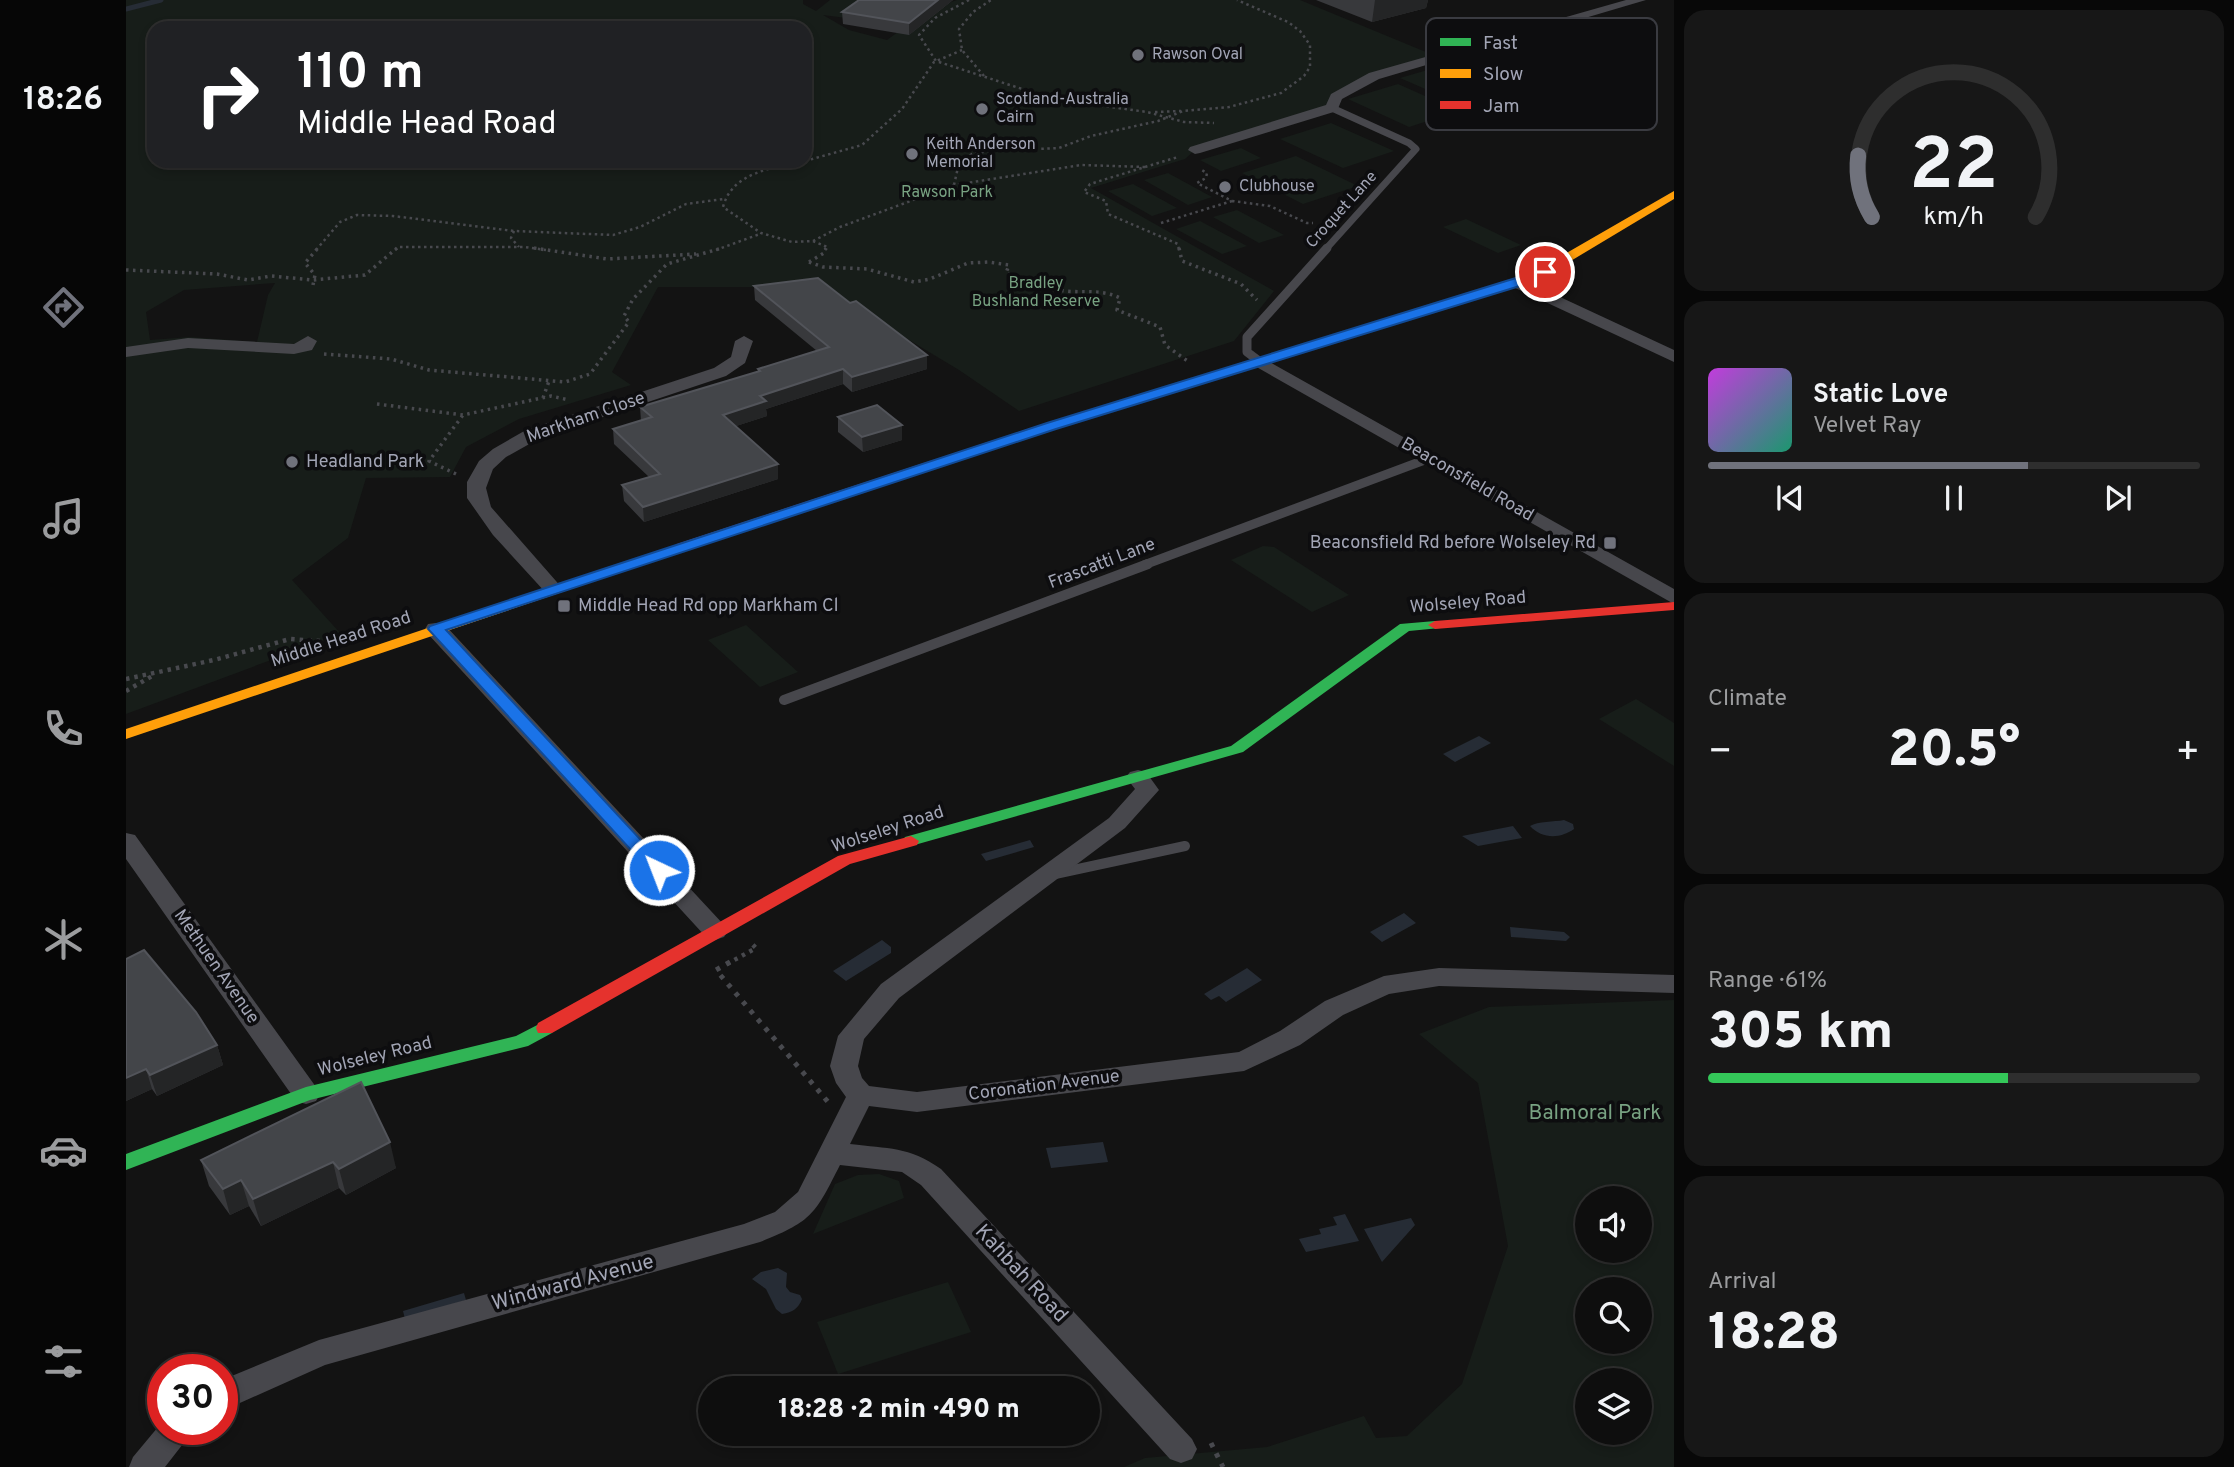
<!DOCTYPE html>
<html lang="en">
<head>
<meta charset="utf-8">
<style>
	body { margin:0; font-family:Overpass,sans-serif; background:#171717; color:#f1f3f6; height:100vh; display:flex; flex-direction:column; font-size:26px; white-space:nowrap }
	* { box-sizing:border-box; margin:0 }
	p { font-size:23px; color:#9b9c9e }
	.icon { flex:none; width:38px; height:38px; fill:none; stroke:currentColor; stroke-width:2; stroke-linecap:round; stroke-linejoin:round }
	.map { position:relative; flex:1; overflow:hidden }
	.drawer { display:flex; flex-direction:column; gap:10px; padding:10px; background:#080808; width:560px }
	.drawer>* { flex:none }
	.banner { position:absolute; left:21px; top:21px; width:665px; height:147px; border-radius:21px; box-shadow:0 4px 10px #0003,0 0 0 2px #2e2e2e; background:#202124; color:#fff; overflow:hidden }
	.fabs { position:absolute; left:1449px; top:1186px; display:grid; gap:14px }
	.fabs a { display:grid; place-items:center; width:77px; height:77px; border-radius:50%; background:#0e0e0e; box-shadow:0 4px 10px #0003,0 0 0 2px #2e2e2e; font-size:35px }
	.speed { position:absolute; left:21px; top:1354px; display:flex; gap:14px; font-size:35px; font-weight:700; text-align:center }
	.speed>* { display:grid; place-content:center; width:91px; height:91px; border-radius:50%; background:#0e0e0e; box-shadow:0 4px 10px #0003,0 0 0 2px #2e2e2e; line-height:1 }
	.speed .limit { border:10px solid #d22; background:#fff; color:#111 }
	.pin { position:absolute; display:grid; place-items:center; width:60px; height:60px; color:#fff; margin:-30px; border:4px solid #fff; border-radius:50%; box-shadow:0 2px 7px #0007 }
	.me { position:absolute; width:77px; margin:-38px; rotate:317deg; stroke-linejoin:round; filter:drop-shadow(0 0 5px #0008) }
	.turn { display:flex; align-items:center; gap:24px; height:147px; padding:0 35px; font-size:32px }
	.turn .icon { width:91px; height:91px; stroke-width:2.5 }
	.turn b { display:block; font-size:49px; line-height:60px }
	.big { font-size:52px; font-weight:800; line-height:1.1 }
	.drawer .widget { flex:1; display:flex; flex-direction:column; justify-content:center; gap:10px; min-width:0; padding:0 24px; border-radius:21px; background:#171717 }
	.drawer .dial { align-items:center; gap:0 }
	.dial svg { height:182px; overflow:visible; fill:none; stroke:#2e2e2e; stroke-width:7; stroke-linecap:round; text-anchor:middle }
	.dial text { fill:#f1f3f6; stroke:none }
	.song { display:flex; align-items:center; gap:21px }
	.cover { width:84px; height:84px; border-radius:10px; background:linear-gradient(135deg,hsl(290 70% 55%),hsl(160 70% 35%)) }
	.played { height:7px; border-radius:4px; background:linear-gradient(90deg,#70727c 65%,#2e2e2e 65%) }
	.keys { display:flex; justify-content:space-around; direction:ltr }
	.heat { display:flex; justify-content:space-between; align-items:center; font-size:38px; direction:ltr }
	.charge { height:10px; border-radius:5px; background:linear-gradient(90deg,#34c759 61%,#2e2e2e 0) }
	.trip { position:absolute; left:572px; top:1376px; width:402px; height:70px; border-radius:35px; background:#0e0e0e; box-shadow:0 4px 10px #0003,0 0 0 2px #2e2e2e; font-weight:800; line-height:70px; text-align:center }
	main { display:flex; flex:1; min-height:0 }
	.tabs { display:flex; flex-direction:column; width:126px; justify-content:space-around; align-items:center; background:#060606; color:#9b9c9e }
	.tabs .icon { width:49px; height:49px }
	.tabs .current { color:#70727c }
	.tabs b { font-size:32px; color:#f1f3f6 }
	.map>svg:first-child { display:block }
	.green { fill:#171d19; fill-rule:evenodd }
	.water { fill:#262c35 }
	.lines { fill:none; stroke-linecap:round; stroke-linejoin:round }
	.stream { stroke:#262c35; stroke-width:5 }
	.path-far3 { stroke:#48494e; stroke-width:2.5; stroke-dasharray:2.5 3.5; stroke-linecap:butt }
	.path-far2 { stroke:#48494e; stroke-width:3.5; stroke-dasharray:2.5 4.5; stroke-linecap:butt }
	.path-far1 { stroke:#48494e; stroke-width:4.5; stroke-dasharray:3.5 5; stroke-linecap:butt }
	.path { stroke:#48494e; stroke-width:5; stroke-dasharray:4.5 7; stroke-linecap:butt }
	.lane-far2 { stroke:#47474c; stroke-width:7 }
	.lane-far1 { stroke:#47474c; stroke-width:9 }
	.lane { stroke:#47474c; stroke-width:10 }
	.street { fill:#47474c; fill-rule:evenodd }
	.fast { fill:#30b455; fill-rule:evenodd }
	.slow { fill:#ff9f0a; fill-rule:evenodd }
	.jam { fill:#e5322d; fill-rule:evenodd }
	.wall { fill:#38393c }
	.shaded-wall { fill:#242526 }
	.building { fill:#434549; stroke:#52545a; stroke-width:2 }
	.route { fill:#1a73e8; stroke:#114b97; stroke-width:2 }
	.poi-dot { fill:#70727c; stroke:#0d0d0f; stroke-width:2.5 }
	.labels { text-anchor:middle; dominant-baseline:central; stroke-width:7; stroke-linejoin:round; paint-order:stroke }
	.far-poi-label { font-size:16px; fill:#a2a5b5; stroke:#0d0d0f; text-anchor:start }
	.far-park-label { font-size:16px; fill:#78a282; stroke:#0d0d0f }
	.far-street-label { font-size:16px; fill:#a2a5b5; stroke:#0d0d0f }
	.street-label { font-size:18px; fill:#a2a5b5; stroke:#0d0d0f }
	.poi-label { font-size:18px; fill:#a2a5b5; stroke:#0d0d0f; text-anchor:start }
	.near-park-label { font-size:21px; fill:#78a282; stroke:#0d0d0f }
	.near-street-label { font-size:21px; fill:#a2a5b5; stroke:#0d0d0f }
	.key { fill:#0d0d0f; stroke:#3a3b41; stroke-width:2 }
	.key-label { font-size:19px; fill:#a2a5b5 }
</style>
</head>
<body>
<main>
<nav class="tabs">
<b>18:26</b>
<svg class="icon current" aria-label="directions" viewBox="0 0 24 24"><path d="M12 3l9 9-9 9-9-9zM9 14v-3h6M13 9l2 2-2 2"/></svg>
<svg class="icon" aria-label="music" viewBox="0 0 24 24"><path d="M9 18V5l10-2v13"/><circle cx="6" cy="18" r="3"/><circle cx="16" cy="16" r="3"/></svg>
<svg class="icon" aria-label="phone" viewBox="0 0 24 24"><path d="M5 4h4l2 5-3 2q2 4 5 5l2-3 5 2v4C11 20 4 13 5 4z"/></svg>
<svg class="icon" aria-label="climate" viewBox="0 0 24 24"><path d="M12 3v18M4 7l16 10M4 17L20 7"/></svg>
<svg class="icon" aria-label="car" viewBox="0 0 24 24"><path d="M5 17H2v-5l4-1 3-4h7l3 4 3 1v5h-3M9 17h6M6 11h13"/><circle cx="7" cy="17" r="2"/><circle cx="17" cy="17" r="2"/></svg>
<svg class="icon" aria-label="filters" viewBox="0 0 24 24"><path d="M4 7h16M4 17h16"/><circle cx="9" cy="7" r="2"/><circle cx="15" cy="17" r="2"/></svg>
</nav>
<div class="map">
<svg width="1548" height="1467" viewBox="0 0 1548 1467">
	<rect width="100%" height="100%" fill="#131313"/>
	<!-- green -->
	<path class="green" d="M0 0H677V4L690 11 704 0H752L728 19 697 15 723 30 761 40 802 10 831 0H1174L1312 57 1248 76 1210 97 1206 108 1069 150 1059 159 965 188 1148 291 1108 341 893 411 833 370 695 287H532L486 372 505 385 393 419 340 447 324 477 240 478 222 538 166 580 215 634 0 714ZM28 28H679V161H28ZM149 283 142 295 131 342 64 337 24 340 20 312 58 290Z
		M1322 64H1323L1384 90 1336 105 1274 78Z
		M1272 84 1333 111 1283 127 1222 99Z
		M1205 123 1268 151 1217 168 1154 139Z
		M1115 148 1135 158 1095 171 1074 160Z
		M1170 156 1232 186 1177 204 1116 173Z
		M1042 173 1086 197 1062 205 1018 180Z
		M1007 184 1051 208 1026 216 982 191Z
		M1111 210 1158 235 1133 243 1087 217Z
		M1340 219 1395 245 1372 253 1317 227Z
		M1074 221 1121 246 1096 254 1050 229Z
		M1137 546 1148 547 1223 595 1186 612 1105 560Z
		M620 625 672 672 634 687 582 640Z
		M1510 699 1548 723V766L1473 719Z
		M1548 1000V1467H998L1019 1458 1141 1447 1238 1416 1250 1438 1281 1436 1336 1384 1382 1246 1352 1083 1293 1034 1363 1007ZM1461 1199H1514V1251H1461ZM1461 1290H1514V1342H1461ZM1461 1381H1514V1433H1461Z
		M753 1174 773 1181 778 1198 687 1234 709 1184 732 1175Z
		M822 1282 845 1332 712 1374 691 1322Z"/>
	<!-- water -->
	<path class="water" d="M1353 736 1365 743 1329 762 1317 754Z
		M1438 820 1447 824 1448 829C1434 839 1416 839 1404 826 1412 821 1428 822 1438 820Z
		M1387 826 1396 838 1352 846 1336 836Z
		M904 840 908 847 860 861 855 854Z
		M1278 913 1290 923 1256 942 1244 932Z
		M1384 927 1438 932 1444 937 1440 941 1385 937Z
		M756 940 765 947V953L720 981 707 971Z
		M1121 968 1136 980 1100 1002 1093 996 1085 1000 1078 994Z
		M977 1142 982 1162 925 1168 920 1148Z
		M1219 1214 1233 1241 1180 1252 1173 1239 1195 1234 1193 1229 1211 1225 1207 1217Z
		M1285 1218 1289 1225 1256 1262 1238 1229Z
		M652 1268 661 1273 660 1287 664 1292 674 1295 676 1299C672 1309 667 1312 656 1314L650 1309 640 1289 626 1279 635 1272Z
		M338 1293 340 1300 279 1319 277 1311Z"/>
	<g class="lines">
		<!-- stream -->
		<path class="stream" d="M0 9 35 0"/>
		<!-- path-far3 -->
		<path class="path-far3" d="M843 0 809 18 793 35 810 61 927 99 1021 112 1058 122 1088 123
			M858 76 836 50 833 29 847 12 865 0
			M1029 112 1055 111
			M678 161C647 168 606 172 597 207L635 233 666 242 687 241 714 227 828 185 955 165 1019 167 964 184 958 192 980 201 982 214 1052 244 1053 250
			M679 161 736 145 776 109 808 62 836 50
			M1019 167 1052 157
			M828 185 833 163 846 154 862 151 933 148 965 136 1032 121 1057 111 1103 107 1155 93 1178 76 1184 67V45L1174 31 1162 22 1111 0
			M1106 201 1144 206 1181 223H1187
			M1035 223 1106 201 1071 183 1080 178 1081 173 1074 169
			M388 231 385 238 393 247
			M687 241 701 247 699 250
			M190 250 214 222 231 215 267 216 388 231 487 235 514 227 560 204 598 199
			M269 250 273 247H399L420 250
			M590 250 634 234"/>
		<!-- path-far2 -->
		<path class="path-far2" d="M408 248 481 259 570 254
			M1053 248 1056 261 1115 284 1131 300
			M683 262 697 267 741 269 788 282 804 279 842 263 862 262 883 265 880 273C898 281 919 289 939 291 958 293 976 289 994 298L991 310 1034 327 1039 345 1063 362
			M683 262 698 253 700 248
			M0 270 91 274 122 280 145 276 187 280 239 275 271 248
			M187 285 189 275 179 263 192 248
			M198 354 265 359 303 370 439 382 464 374 503 322 498 316 507 299 541 264 596 248
			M417 398 423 381
			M251 404 337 415 425 396 443 400
			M330 474 303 461 337 415"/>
		<!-- path-far1 -->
		<path class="path-far1" d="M0 679 88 660 164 639 194 641
			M0 691 28 675
			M601 964 630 948 625 943"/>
		<!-- path -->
		<path class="path" d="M604 962 590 970 702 1102
			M1085 1443 1097 1467"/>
		<!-- lane-far2 -->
		<path class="lane-far2" d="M1199 250 1290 149 1283 143 1206 108"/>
		<!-- lane-far1 -->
		<path class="lane-far1" d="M1133 361 1121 352V337L1201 248
			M1018 565 1304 458"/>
		<!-- lane -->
		<path class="lane" d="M658 700 1022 564
			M929 874 1059 846"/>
		<!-- street -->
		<path class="street" d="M1500 0H1520L1253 79 1216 99 1211 111 1074 153 1069 154 1062 150 1064 147 1200 105 1205 94 1243 73Z
			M1393 278 1548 350V362L1387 287 1385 283 1387 279Z
			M182 336 191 341 186 350 168 354 62 348 0 357V347L62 338 168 344Z
			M618 336 627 341 619 363 600 376 414 438 380 457 367 469 360 488 365 507 437 589 434 593H420L367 535 341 498V482L353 461 367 449 400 430 588 368 605 357 609 341Z
			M1133 356 1548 589V604L1127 365 1124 361Z
			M310 623 318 624 598 925 602 931 598 937 589 940 580 937 302 634 299 629 302 624Z
			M1012 770 1020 772 1033 790 999 828 773 998 738 1039 732 1066 736 1078 743 1086 791 1092 1113 1052 1154 1031 1199 1001 1258 976 1313 968 1548 975V993L1313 986 1263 994 1217 1015 1174 1045 1118 1071 791 1112 743 1106 724 1144C763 1149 782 1146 815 1169L1066 1439 1071 1449 1066 1459 1055 1463 1044 1459 795 1185 776 1172 714 1165C689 1214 687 1221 634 1242L199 1365 96 1411V1380L193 1340 618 1224 649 1212 672 1192 720 1097 710 1083 704 1066 712 1036 755 984 983 818 1009 789 1000 777 1004 772Z
			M0 833 9 835 190 1087 194 1094 190 1101 180 1104 170 1101 0 859Z
			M37 1421V1430H65L60 1440 39 1467H3L7 1457Z"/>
		<!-- fast -->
		<path class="fast" d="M1398 278 1404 281 1402 283 1108 374H1100L1098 371Z
			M1309 621 1316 625 1314 628 1283 631 1117 752 785 846 777 841 779 837 1105 746 1274 624Z
			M419 1021 426 1023 428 1028 426 1033 402 1046 184 1100 0 1170V1154L180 1087 390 1036Z"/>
		<!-- slow -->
		<path class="slow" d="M1548 191V199L1423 274 1398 284 1392 281Z
			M556 543 563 547 561 550 0 739V729Z"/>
		<!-- jam -->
		<path class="jam" d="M1104 367 1110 371 1108 374 930 429 561 550 556 551 549 547 551 544 920 423Z
			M1548 602V610L1309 629 1302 625 1309 621Z
			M785 836 793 841 791 845 724 864 426 1033H412L410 1028 412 1023 712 856Z"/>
	</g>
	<!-- wall -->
	<path class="wall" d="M733 0H827L783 35 717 24 716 12Z
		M1190 0H1302L1300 8 1246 22Z
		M628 286 724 303 801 355V369L726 392 717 384 640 409 641 416 610 426 652 464V479L518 522 498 501 496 485 523 477 488 444 487 429 515 421 514 407 632 372V369L691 351 629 300Z
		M712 417 776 440 737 452 712 432Z
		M0 959 91 1045 97 1065 31 1096 26 1089 0 1101Z
		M235 1082 270 1168 220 1195 213 1188 135 1226 123 1206 104 1215 83 1186 75 1160Z"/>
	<!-- shaded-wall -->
	<path class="shaded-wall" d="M812 0H827L783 35V23Z
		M1249 0H1302L1300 8 1246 22Z
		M801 355V369L726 392V377Z
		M717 369V384L640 409 641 416 598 430 597 415 634 396Z
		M776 425V440L737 452 736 437Z
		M652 464V479L518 522 517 507Z
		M91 1045 97 1065 31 1096 24 1075Z
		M20 1069 26 1089 0 1101V1078Z
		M264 1142 270 1168 220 1195 213 1169Z
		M207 1162 213 1188 135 1226 127 1199Z
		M115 1180 123 1206 104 1215 97 1189Z"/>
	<!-- building -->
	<path class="building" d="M733 0H812L783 23 716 12Z
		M692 278 724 303 730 301 801 355 726 377 717 369 634 396 640 401 597 415 652 464 517 507 496 485 534 474 487 429 526 417 514 407 634 371 632 369 703 347 628 286Z
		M751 405 776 425 736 437 712 417Z
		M18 950 70 1012 91 1045 24 1075 20 1069 0 1078V959Z
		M235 1082 264 1142 213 1169 207 1162 127 1199 115 1180 97 1189 75 1160Z"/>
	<!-- route -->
	<path class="route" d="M1419 269 1423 270V275L1397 285 930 429 320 630 539 866 541 870 539 874H527L302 629 304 626 921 423Z"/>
	<!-- markers -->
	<g class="poi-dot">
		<circle cx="1012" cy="55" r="7"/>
		<circle cx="856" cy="109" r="7"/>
		<circle cx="786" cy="154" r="7"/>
		<circle cx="1099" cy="187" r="7"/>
		<circle cx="166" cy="462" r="7"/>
		<rect x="1477" y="536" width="14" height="14" rx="3.5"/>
		<rect x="431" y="599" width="14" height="14" rx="3.5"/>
	</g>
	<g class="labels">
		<!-- far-poi labels -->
		<g class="far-poi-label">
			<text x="1026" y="55">Rawson Oval</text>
			<text x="870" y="100">Scotland-Australia<tspan x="870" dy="18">Cairn</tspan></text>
			<text x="800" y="145">Keith Anderson<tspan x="800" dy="18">Memorial</tspan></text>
			<text x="1113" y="187">Clubhouse</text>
		</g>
		<!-- far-park labels -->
		<g class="far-park-label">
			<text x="821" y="193">Rawson Park</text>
			<text x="910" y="284">Bradley<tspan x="910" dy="18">Bushland Reserve</tspan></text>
		</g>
		<!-- far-street labels -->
		<g class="far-street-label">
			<text transform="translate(1216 210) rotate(-48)">Croquet Lane</text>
		</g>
		<!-- street labels -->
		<g class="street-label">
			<text transform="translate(460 418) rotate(-19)">Markham Close</text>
			<text transform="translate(1341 480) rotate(30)">Beaconsfield Road</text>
			<text transform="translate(976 564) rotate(-21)">Frascatti Lane</text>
			<text transform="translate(1342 603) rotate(-5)">Wolseley Road</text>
			<text transform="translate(215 640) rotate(-18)">Middle Head Road</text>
			<text transform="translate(762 830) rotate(-18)">Wolseley Road</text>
			<text transform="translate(90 967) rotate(55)">Methuen Avenue</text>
			<text transform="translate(249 1057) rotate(-14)">Wolseley Road</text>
			<text transform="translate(918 1086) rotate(-7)">Coronation Avenue</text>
		</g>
		<!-- poi labels -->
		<g class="poi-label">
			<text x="180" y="462">Headland Park</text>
			<text x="1470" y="543" text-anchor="end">Beaconsfield Rd before Wolseley Rd</text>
			<text x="452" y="606">Middle Head Rd opp Markham Cl</text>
		</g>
		<!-- near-park labels -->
		<g class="near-park-label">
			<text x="1469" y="1113">Balmoral Park</text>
		</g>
		<!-- near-street labels -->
		<g class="near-street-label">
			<text transform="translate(895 1274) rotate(47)">Kahbah Road</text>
			<text transform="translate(447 1283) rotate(-15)">Windward Avenue</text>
		</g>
	</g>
	<!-- legend -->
	<rect x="1300" y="18" width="231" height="112" rx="10" class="key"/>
	<rect x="1314" y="38" width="31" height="8" fill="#30b455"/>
	<rect x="1314" y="69" width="31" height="9" fill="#ff9f0a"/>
	<rect x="1314" y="101" width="31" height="8" fill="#e5322d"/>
	<g class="key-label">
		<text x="1357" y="49">Fast</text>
		<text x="1357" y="80">Slow</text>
		<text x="1357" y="112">Jam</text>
	</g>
</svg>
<div class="fabs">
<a><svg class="icon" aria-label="sound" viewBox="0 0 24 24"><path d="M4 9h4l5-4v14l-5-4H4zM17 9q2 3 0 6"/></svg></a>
<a><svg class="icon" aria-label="search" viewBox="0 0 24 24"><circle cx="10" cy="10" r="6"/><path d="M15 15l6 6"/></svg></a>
<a><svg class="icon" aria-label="layers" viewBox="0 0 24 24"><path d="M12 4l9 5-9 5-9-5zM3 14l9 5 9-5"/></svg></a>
</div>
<div class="speed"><div class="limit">30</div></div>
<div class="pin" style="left:1419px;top:272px;background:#d93025"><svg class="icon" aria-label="arrive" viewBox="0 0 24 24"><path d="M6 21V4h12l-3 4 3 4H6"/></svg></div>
<svg class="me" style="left:533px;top:870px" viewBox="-20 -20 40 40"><circle r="17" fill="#1a73e8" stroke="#fff" stroke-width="3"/><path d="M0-11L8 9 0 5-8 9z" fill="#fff"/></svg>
<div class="trip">18:28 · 2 min · 490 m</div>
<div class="banner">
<div class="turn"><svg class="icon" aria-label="right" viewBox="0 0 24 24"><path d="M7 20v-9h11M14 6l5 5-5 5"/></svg><div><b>110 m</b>Middle Head Road</div></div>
</div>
</div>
<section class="drawer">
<div class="widget dial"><svg viewBox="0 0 100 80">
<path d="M14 69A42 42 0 1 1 86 69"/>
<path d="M14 69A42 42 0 0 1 8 42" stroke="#70727c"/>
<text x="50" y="56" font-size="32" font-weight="700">22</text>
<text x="50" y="72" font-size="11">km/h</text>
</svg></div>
<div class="widget">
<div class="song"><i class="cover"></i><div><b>Static Love</b><p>Velvet Ray</p></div></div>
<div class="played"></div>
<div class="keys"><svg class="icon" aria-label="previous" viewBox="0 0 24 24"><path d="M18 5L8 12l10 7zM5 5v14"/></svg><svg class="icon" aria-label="pause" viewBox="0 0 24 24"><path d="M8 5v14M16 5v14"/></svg><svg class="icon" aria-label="next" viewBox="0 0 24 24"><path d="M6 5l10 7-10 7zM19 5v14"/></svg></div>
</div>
<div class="widget"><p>Climate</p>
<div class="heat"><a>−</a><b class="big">20.5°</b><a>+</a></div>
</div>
<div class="widget"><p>Range · 61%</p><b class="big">305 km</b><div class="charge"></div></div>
<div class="widget"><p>Arrival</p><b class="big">18:28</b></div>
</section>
</main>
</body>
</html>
